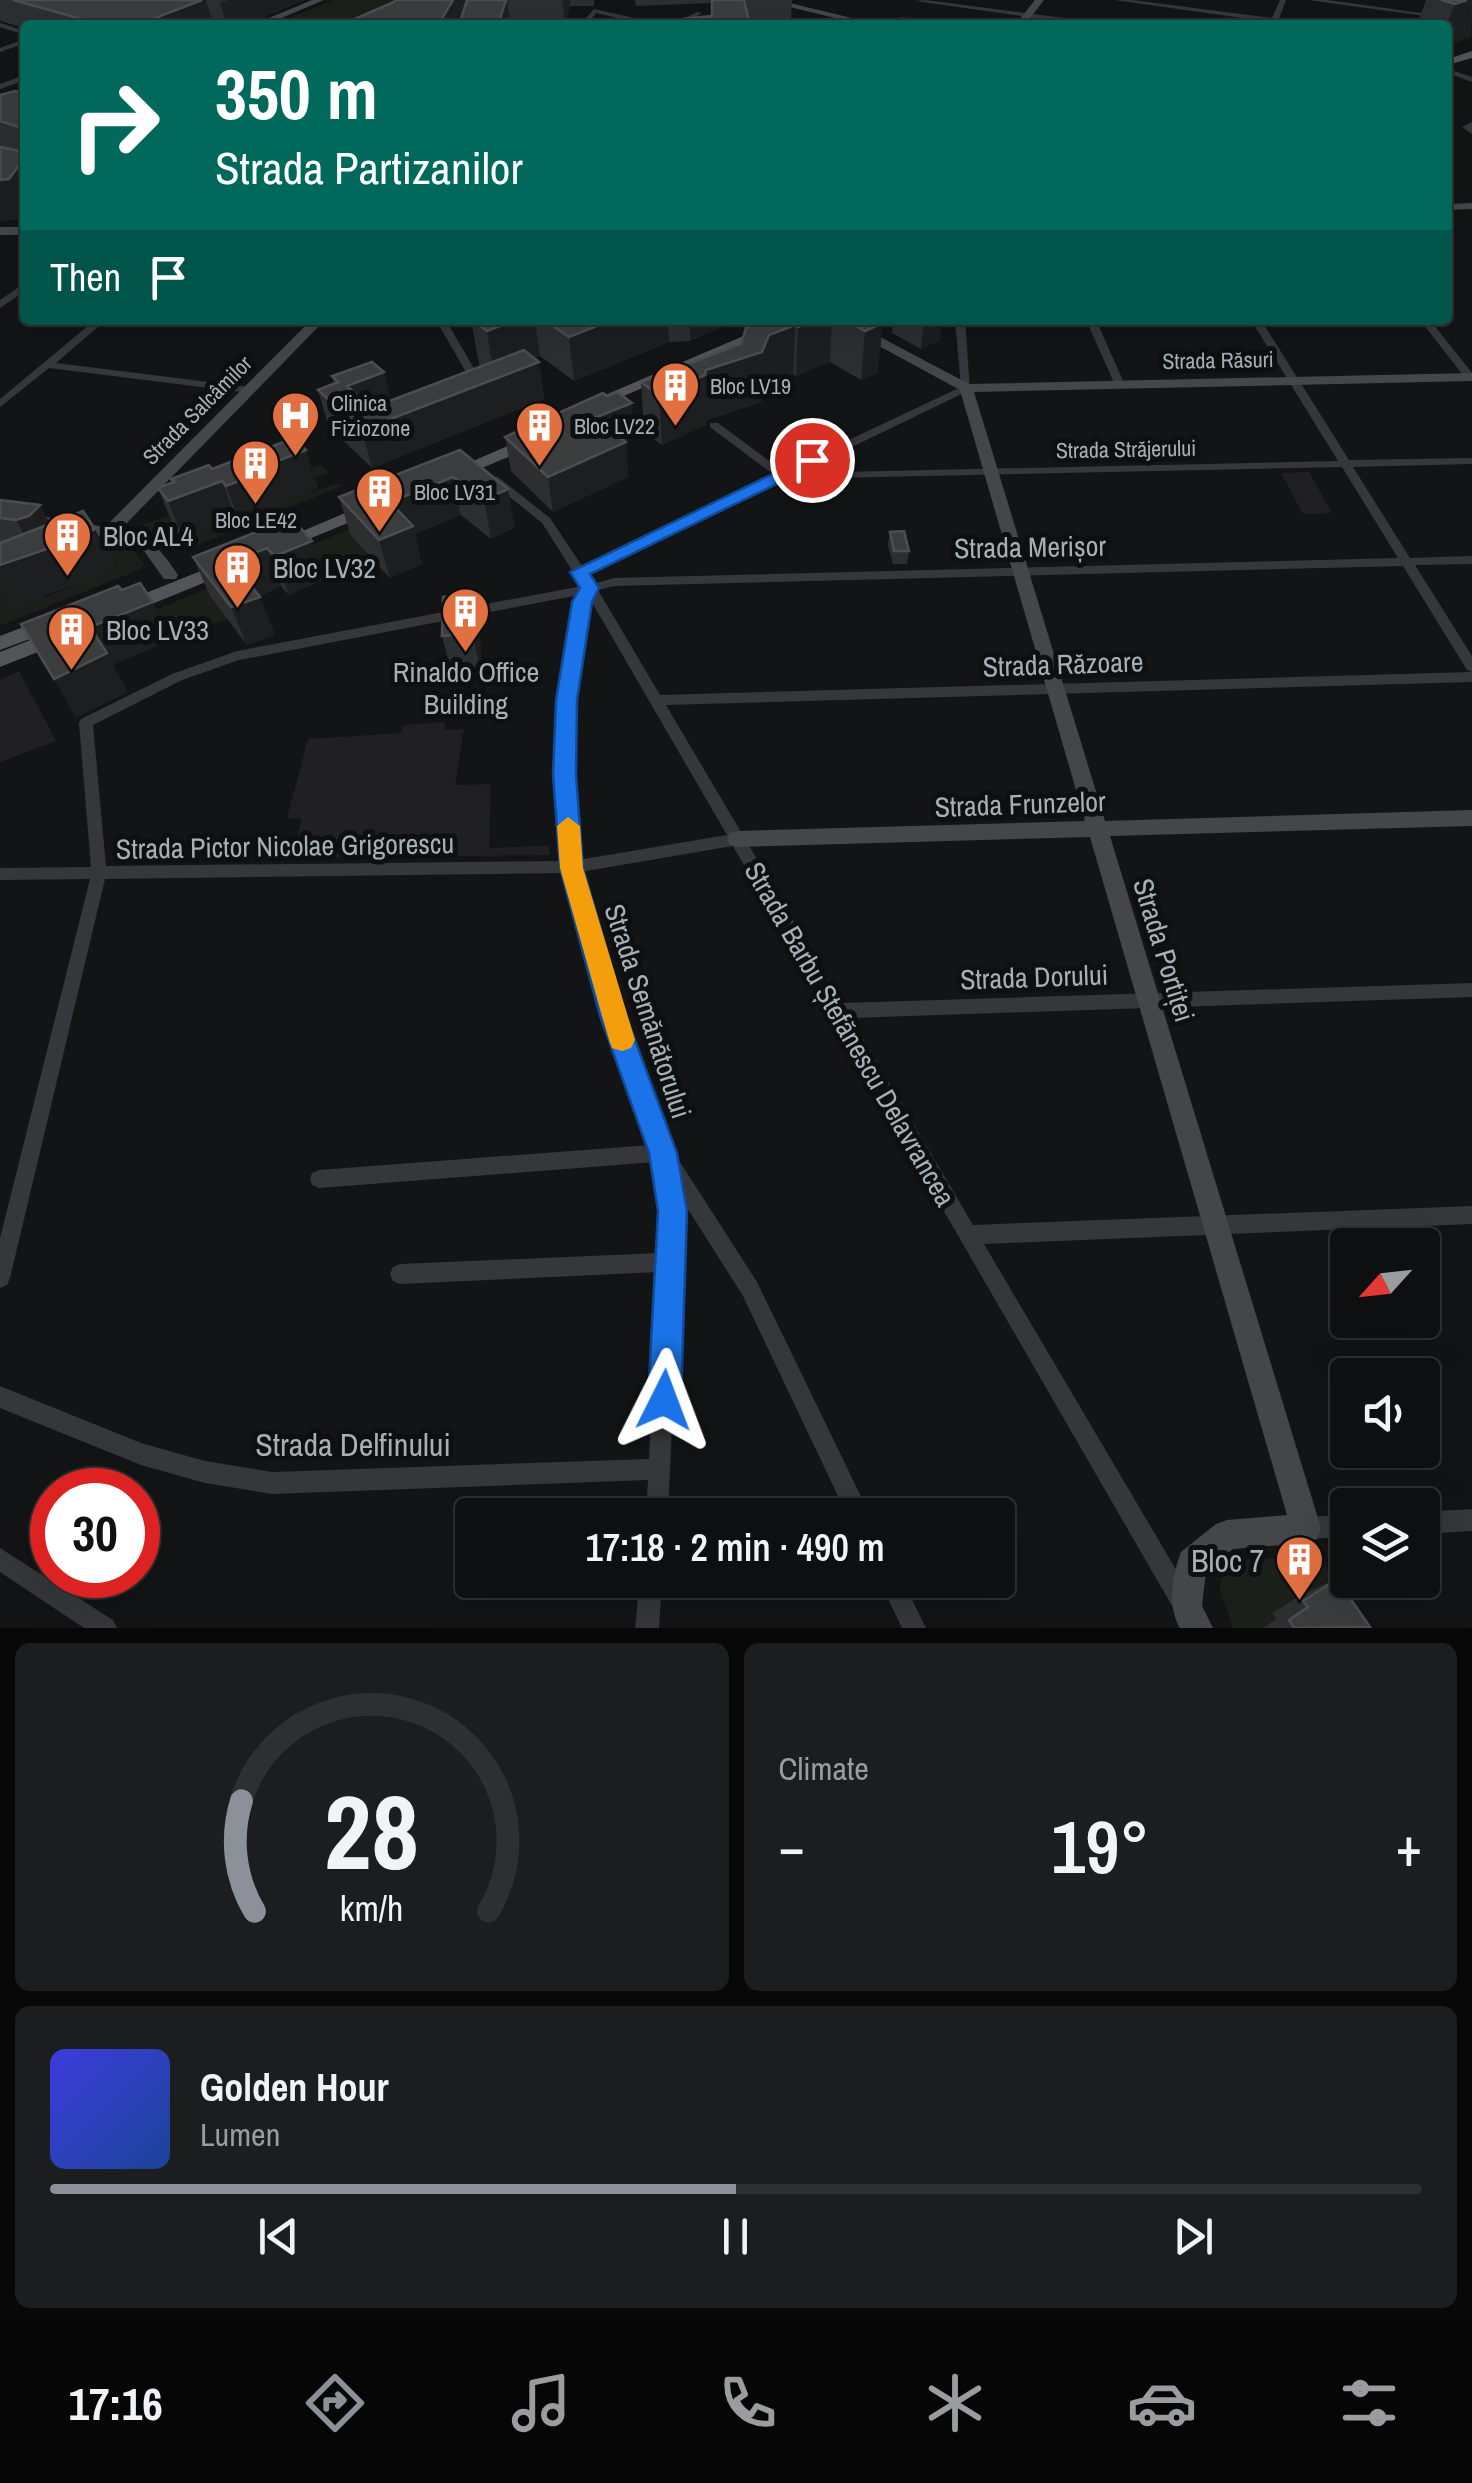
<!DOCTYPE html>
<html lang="en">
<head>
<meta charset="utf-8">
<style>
	body { margin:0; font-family:"Archivo Narrow",sans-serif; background:#1c1d1e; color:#f1f3f6; height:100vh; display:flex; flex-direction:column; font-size:38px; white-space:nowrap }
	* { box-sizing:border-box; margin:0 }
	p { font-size:32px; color:#9b9c9f }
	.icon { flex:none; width:55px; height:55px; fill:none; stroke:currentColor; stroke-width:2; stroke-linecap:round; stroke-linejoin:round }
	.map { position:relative; height:1628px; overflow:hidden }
	.details { display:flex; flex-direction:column; gap:15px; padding:15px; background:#080809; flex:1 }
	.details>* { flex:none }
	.hud { position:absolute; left:20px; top:20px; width:1432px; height:305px; border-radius:10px; box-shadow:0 10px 40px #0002,0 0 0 2px #2e2f30; background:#00695c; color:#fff; overflow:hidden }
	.needle { width:65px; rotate:243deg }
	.fabs { position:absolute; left:1330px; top:1228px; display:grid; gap:20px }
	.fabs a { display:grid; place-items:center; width:110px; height:110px; border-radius:10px; background:#0e0f10; box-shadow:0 10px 40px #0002,0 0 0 2px #2e2f30; font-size:50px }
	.speed { position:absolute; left:30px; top:1468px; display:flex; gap:20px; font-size:50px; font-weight:700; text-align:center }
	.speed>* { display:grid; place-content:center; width:130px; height:130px; border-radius:50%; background:#0e0f10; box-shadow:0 10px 40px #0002,0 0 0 2px #2e2f30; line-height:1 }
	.speed .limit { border:15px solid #d22; background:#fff; color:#111 }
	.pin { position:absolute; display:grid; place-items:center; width:85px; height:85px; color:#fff; margin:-42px; border:5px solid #fff; border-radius:50%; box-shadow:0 2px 10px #0007 }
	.me { position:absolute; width:110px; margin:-55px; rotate:3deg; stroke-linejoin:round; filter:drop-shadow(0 0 8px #0008) }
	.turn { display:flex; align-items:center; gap:35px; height:210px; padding:0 30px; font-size:45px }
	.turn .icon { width:130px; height:130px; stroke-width:2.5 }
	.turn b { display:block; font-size:70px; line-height:85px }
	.then { display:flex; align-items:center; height:95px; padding:0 30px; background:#0003; gap:20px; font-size:38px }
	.big { font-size:75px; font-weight:600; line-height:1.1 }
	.details .card { flex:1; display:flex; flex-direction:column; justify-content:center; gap:15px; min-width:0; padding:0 35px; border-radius:15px; background:#1c1d1e }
	.details .dial { align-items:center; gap:0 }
	.dial svg { height:260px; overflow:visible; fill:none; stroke:#2e2f30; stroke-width:7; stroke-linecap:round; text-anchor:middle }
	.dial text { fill:#f1f3f6; stroke:none }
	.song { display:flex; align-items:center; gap:30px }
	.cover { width:120px; height:120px; border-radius:15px; background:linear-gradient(135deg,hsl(240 70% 55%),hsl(220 70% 35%)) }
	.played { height:10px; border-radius:5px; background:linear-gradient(90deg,#8c9099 50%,#2e2f30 50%) }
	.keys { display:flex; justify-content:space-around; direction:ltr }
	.heat { display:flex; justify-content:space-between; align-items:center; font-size:55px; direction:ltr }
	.details .tiles { flex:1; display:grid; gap:15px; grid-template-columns:1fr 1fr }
	.card:last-child { grid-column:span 2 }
	.trip { position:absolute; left:455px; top:1498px; width:560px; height:100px; border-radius:10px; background:#0e0f10; box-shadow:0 10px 40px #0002,0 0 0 2px #2e2f30; font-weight:600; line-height:100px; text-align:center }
	.dock { display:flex; height:160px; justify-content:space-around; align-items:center; background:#060606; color:#9b9c9f }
	.dock .icon { width:70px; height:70px }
	.dock .current { color:#8c9099 }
	.dock b { font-size:45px; color:#f1f3f6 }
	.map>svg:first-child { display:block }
	.built { fill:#202022 }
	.green { fill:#1b1f1a }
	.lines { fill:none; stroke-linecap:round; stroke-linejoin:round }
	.street { fill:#35373a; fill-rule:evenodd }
	.secondary { fill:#434749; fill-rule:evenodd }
	.primary { fill:#515558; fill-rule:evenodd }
	.wall { fill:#2d2e30 }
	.shaded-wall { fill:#1d1e1f }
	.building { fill:#3a3c3e; stroke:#4b4e51; stroke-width:2.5 }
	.route { fill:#1a73e8; stroke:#114b97; stroke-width:2.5 }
	.slow { fill:#f59e0b }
	.labels { text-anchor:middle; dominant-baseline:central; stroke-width:10; stroke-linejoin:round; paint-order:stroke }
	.far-street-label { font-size:22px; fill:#a6b0b4; stroke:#0e0f10 }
	.far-poi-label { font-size:22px; fill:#a6b0b4; stroke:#0e0f10; text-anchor:start }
	.poi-label { font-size:28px; fill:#a6b0b4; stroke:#0e0f10; text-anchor:start }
	.street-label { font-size:28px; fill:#a6b0b4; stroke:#0e0f10 }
	.near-street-label { font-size:32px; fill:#a6b0b4; stroke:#0e0f10 }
	.near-poi-label { font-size:32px; fill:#a6b0b4; stroke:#0e0f10; text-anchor:end }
</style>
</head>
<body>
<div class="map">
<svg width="1472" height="1628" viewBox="0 0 1472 1628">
	<rect width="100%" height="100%" fill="#131415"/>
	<!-- built -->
	<path class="built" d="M1309 472 1332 513 1303 514 1281 473Z
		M19 671 56 741 0 762V680Z
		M445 722V730L464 729 455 785 491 784 489 848 549 846 550 855 294 858 301 819 287 818 308 739 402 733 403 725Z"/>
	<!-- green -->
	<path class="green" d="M333 0H408L350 25H272Z
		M321 464 329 473 175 527 185 540 214 528 212 525 338 483 342 486 193 547H170L142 525 221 497 234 498Z
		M469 479 500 503 352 535 374 562 324 579 211 596 228 619 171 640 158 622 41 658Z
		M120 541 130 546 144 564 141 569 0 626V585L74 556 43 598 89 580 101 548Z
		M1323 1556 1337 1601 1304 1593 1272 1613 1276 1619 1263 1628H1233L1220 1590 1222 1572 1244 1560Z"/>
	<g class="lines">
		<!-- street -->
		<path class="street" d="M500 0H508L456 25H447Z
			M925 0 1102 23 1105 25H1086L915 1Z
			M1114 0H1132L1272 18 1280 0H1286L1279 19 1313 25 1277 23 1276 25H1270L1271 22Z
			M1308 0H1327L1443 16 1440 18Z
			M594 9 657 23 660 25H648L596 13 587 25H580Z
			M697 12 702 13 680 25H672Z
			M900 17 941 23 944 25 898 20Z
			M0 23 25 31V35L0 27Z
			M25 39V43L0 52V48Z
			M1448 69 1472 77V82L1448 73Z
			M25 75V80L0 89V84Z
			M1472 122V134L1462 127Z
			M25 283V291L0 308V300Z
			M95 320H106L56 363 249 387 254 390 249 393 49 368 0 407V399Z
			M436 320H446L484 386 483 388 474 386Z
			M955 320H965L970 390 798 473 1338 461 1251 320H1261L1349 460 1472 458V464L1353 467 1410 558 1472 556V564L1415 565 1472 656V672L1467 670 1403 566 614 586 598 590 660 695 1472 672V682L666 705 842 1003 1472 983V997L851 1018 973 1225 1472 1206V1224L984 1244 1191 1595 1195 1603 1191 1611 1183 1615 1175 1611 733 846 580 872 622 1015 671 1148 757 1282 870 1515H847L743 1296 679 1195 682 1211 680 1257 682 1262 679 1269 668 1515H646L648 1480 272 1494 205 1483 141 1465 0 1408V1386L141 1443 205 1461 272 1472 649 1459 659 1272 400 1284 393 1281 390 1274 393 1267 400 1264 660 1253 662 1211 655 1162 319 1188 312 1185 310 1179 312 1173 319 1170 651 1145 604 1015 565 873 105 879 10 1278 7 1285 0 1288V1238L90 879 0 880V868L91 867 79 723 81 719 172 674 237 651 582 586 542 523 490 481V477H498L550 518 582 566 774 475 710 427V423H718L783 471 961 387ZM1342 467 1398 558 614 578 593 584 587 573 785 479ZM579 595 576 602 559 700 557 775 563 861 106 866 93 725 182 680 239 660ZM590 599 727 835 578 860 571 775 573 700Z
			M1086 320H1096L1125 385 1124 387 1115 385Z
			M1420 320H1430L1472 373V380L1466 379Z
			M1472 1509V1531L1422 1534V1512Z
			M1348 1515V1537L1306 1539 1298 1536 1295 1528 1298 1520 1306 1517Z
			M0 1548 113 1620 117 1628H84L0 1572Z
			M640 1580H662L659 1628H635Z
			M879 1580H902L926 1628H902Z"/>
		<!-- secondary -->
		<path class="secondary" d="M312 0H324L265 25H252Z
			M761 0H777L881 25H864Z
			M1035 0H1044L1025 25H1015Z
			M1472 203V209L1448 210V204Z
			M0 227H25V235H0Z
			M311 320H325L120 530C150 535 162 551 178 575L176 579H164L144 551 128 541 0 519V509L105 527Z
			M831 320H848L969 384 1472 373V381L974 392 1105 821 1472 810V826L1110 836 1321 1528 1317 1539 1306 1543 1233 1549 1206 1571 1202 1606 1213 1628H1180C1167 1606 1172 1576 1181 1552L1216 1524 1227 1520 1287 1515 1090 837 737 847 730 845 727 839 730 833 737 831 1085 821 960 390Z"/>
		<!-- primary -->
		<path class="primary" d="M1472 51V58L1448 65V59Z
			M781 320H801L598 407 584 404Z
			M533 435 541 440 539 444 458 478 452 479 443 474Z
			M371 502 380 507 377 511 287 548H275L272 544Z
			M228 560 235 562V570L130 613 123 615 113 609 116 605Z
			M39 621 49 628 46 633 0 650V636Z
			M61 628 71 635 68 640 0 667V652Z"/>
	</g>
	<!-- wall -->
	<path class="wall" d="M0 0H305L243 25H25V28L0 21Z
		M395 0H594V6H570L565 25H461L463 14 458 17 394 2Z
		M635 0H792L791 20H749V25H664L712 16 711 3 636 6Z
		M1426 0H1472L1471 37 1448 25H1417Z
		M25 94V218L0 221V96Z
		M471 320H737L690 341 669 342 574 381 540 356 535 358 539 362 544 399 372 468 329 427 318 390 334 383 332 376 391 401 482 366 479 364Z
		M768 320H877L878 372 861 380 830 362 796 376 793 374 768 385 761 402 707 420 706 425 662 445 644 432 641 382 741 344Z
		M893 320H942L940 340 921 349 892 333Z
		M505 437H634L624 441 626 442 628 477 553 512 511 471Z
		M460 450 515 527 491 539 461 515 415 534 422 564 390 578 351 536 339 497Z
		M212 469 318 488 268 508 269 513 241 524 236 519 184 540 174 527 158 488 173 483 171 479Z
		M0 500 40 505 50 524 95 529 114 567 89 580 13 606 0 584Z
		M292 518 324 579 289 595 281 586 259 596 275 635 247 645 210 596 193 557Z
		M890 532 909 551 907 564H893L888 545Z
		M480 633 481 672 452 674 442 636Z
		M1337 1579 1368 1628H1263L1276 1619 1272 1613 1304 1593Z"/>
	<!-- shaded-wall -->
	<path class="shaded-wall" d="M202 0H206L213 25H137Z
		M228 0H305L243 25H227L220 3Z
		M439 0H475L469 10 458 17 459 25H438Z
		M507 0 510 25H499V22Z
		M562 0H570V6L565 25Z
		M1467 0H1472L1471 37 1448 45 1446 25 1455 4Z
		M25 157V218L0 221V180Z
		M515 320H535L540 356 494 375 487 331Z
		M612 320H668L669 342 574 381 569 337Z
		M690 320H737L690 341Z
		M816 320H832L830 362 796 376 798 327Z
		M924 320H942L940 340 921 349Z
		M883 323 878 372 861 380 865 331Z
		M795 325 793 375 768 385 761 402 707 420 706 425 662 445 659 395 769 335Z
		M539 362 544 399 372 468 362 430Z
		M384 372 393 410 357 423 347 386Z
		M632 403 634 437 597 452 594 418Z
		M626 442 628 477 553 512 548 477Z
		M306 450 318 488 268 508 269 513 241 524 226 486 252 471Z
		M453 477 461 515 415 534 422 564 390 578 379 540 390 502Z
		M222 481 236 519 184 540 168 501Z
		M508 489 515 527 491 539 484 500Z
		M40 505 60 543 95 529 114 567 89 580 13 606 0 584V565L34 553 16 520Z
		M312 541 324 579 289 595 275 556Z
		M267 548 281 586 248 600 232 562Z
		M472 594 480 633 481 672 472 633Z
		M260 597 275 635 247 645 231 607Z
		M153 602 171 640 113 665 128 692 76 718 54 679 90 627Z"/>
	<!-- building -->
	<path class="building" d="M13 0H202L137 25H73L85 20Z
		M395 0H453L438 25H373L374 23 366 25H351L350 21 394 2Z
		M467 0H506L499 22H460Z
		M712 0H744L749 21 713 22V25H664V21L712 16Z
		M1441 0H1467L1455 4Z
		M15 91 25 94V129L0 121V95Z
		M0 147 25 152V157L9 179 0 180Z
		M472 320H515L487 331Z
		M545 320H612L569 337Z
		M768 320H816L798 327 789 322 795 325 769 335 762 352 706 370 705 375 659 395 641 382 741 344 746 328Z
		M845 320H877L883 323 865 331Z
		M524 350 539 362 362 430 318 390 338 382 332 376 372 362 384 372 347 386 371 408Z
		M617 392 632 403 594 418 626 442 548 477 505 437 603 393 607 396Z
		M294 438 306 450 252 471 256 475 226 486 222 481 168 501 158 488 174 482 171 479 209 465 212 469Z
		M460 450 508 489 484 500 453 477 390 502 413 526 379 540 339 497Z
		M0 500 40 505 29 516 16 520 0 518Z
		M83 511 95 529 70 541 0 565V543Z
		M292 518 312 541 275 556 267 548 232 562 260 597 231 607 193 557Z
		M904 531 909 551H894L890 532Z
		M140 583 153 602 90 627 107 653 54 679 21 624 118 586 122 590Z
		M472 594V633L442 636 443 597Z
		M1337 1579 1370 1627 1294 1628 1289 1620 1308 1607 1303 1601Z"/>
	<!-- route -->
	<path class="route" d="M812 455 818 457V464L590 574 599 588 592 602 577 700 576 775 583 868 626 1016 677 1153 687 1211 681 1400 676 1412 664 1416 653 1412 648 1400 658 1211 649 1153 600 1016 560 868 553 775 556 700 572 602 580 588 570 572Z"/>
	<!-- slow -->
	<path class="slow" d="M568 817 580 826 583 868 635 1040 631 1048 622 1051 612 1048 609 1040 560 868 557 826Z"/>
	<!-- icons -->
	<defs>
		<symbol id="building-pin" viewBox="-11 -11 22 30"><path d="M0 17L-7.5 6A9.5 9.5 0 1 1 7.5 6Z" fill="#e16f3f" stroke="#0e0f10"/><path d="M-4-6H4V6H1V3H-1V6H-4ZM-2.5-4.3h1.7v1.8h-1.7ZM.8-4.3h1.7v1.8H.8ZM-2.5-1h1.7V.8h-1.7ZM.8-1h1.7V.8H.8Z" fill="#fff"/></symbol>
		<symbol id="hospital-pin" viewBox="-11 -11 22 30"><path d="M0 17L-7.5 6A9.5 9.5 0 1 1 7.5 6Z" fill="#e16f3f" stroke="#0e0f10"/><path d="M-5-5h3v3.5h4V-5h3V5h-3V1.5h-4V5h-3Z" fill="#fff"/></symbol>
	</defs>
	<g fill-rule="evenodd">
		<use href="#building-pin" x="648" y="358" width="55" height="75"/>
		<use href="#hospital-pin" x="268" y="388" width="55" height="75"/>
		<use href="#building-pin" x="512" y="398" width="55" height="75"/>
		<use href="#building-pin" x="228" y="436" width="55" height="75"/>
		<use href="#building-pin" x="352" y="464" width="55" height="75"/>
		<use href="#building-pin" x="40" y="508" width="55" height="75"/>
		<use href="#building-pin" x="210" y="540" width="55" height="75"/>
		<use href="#building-pin" x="438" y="584" width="55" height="75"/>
		<use href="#building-pin" x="44" y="602" width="55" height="75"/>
		<use href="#building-pin" x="1272" y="1532" width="55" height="75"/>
	</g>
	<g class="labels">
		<!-- far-street labels -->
		<g class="far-street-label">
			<text transform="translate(1218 360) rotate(-1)">Strada Răsuri</text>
			<text transform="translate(197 410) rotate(-45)">Strada Salcâmilor</text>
			<text transform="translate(1126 449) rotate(-1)">Strada Străjerului</text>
		</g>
		<!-- far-poi labels -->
		<g class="far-poi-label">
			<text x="710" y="386">Bloc LV19</text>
			<text x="331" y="403">Clinica<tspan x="331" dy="25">Fiziozone</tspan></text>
			<text x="574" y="426">Bloc LV22</text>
			<text x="414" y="492">Bloc LV31</text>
			<text x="256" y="520" text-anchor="middle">Bloc LE42</text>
		</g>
		<!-- poi labels -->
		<g class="poi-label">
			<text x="103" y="536">Bloc AL4</text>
			<text x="273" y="568">Bloc LV32</text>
			<text x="106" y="630">Bloc LV33</text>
			<text x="466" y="672" text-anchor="middle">Rinaldo Office<tspan x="466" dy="32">Building</tspan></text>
		</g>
		<!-- street labels -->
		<g class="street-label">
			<text transform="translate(1030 547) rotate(-1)">Strada Merișor</text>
			<text transform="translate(1063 664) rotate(-2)">Strada Răzoare</text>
			<text transform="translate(1020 804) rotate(-2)">Strada Frunzelor</text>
			<text transform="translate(285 846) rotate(-1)">Strada Pictor Nicolae Grigorescu</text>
			<text transform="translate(1164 950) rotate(73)">Strada Portiței</text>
			<text transform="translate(1034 977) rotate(-2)">Strada Dorului</text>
			<text transform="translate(648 1011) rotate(72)">Strada Semănătorului</text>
			<text transform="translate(850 1034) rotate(60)">Strada Barbu Ștefănescu Delavrancea</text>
		</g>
		<!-- near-street labels -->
		<g class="near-street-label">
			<text x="353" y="1444">Strada Delfinului</text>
		</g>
		<!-- near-poi labels -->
		<g class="near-poi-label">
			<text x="1264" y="1560">Bloc 7</text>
		</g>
	</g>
</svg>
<div class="fabs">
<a><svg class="needle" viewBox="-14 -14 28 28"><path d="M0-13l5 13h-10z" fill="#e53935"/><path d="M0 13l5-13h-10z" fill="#9b9c9f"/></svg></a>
<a><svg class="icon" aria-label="sound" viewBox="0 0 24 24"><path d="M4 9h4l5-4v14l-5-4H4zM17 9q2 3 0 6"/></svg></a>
<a><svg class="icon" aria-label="layers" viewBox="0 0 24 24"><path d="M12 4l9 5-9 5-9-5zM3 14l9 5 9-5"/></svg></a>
</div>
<div class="speed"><div class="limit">30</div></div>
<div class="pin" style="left:812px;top:460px;background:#d93025"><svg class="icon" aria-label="arrive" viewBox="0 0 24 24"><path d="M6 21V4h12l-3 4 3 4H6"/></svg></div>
<svg class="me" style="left:664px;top:1400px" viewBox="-20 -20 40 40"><path d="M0-17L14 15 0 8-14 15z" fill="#1a73e8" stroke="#fff" stroke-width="4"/></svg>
<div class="trip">17:18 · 2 min · 490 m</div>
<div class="hud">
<div class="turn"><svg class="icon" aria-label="right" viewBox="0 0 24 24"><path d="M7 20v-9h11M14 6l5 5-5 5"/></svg><div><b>350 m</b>Strada Partizanilor</div></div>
<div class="then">Then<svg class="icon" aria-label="arrive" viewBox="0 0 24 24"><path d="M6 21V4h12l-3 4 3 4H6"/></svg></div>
</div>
</div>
<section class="details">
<div class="tiles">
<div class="card dial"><svg viewBox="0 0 100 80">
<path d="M14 69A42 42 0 1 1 86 69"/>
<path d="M14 69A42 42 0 0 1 10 35" stroke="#8c9099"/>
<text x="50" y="56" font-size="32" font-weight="700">28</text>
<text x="50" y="72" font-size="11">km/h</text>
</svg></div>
<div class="card"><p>Climate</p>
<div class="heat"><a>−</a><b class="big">19°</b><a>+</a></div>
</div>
<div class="card">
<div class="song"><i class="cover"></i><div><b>Golden Hour</b><p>Lumen</p></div></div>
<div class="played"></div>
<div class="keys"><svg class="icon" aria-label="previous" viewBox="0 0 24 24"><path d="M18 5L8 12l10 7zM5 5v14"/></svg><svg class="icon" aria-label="pause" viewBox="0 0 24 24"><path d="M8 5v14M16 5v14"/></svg><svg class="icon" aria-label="next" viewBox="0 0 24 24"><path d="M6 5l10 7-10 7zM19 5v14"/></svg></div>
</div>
</div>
</section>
<nav class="dock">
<b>17:16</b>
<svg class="icon current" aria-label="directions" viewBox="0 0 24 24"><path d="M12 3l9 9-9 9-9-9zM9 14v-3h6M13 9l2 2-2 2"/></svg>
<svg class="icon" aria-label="music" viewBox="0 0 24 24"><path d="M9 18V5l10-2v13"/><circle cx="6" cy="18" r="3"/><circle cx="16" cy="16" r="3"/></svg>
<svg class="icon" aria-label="phone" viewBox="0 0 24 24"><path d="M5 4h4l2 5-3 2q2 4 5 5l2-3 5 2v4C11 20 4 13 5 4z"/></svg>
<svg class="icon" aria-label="climate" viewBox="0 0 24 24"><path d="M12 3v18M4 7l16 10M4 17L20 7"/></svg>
<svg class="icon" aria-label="car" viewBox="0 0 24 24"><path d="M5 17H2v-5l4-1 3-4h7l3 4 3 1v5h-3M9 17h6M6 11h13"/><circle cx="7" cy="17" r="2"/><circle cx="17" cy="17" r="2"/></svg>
<svg class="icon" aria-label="filters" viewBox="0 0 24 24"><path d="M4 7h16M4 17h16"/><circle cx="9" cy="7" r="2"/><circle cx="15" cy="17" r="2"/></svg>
</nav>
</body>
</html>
